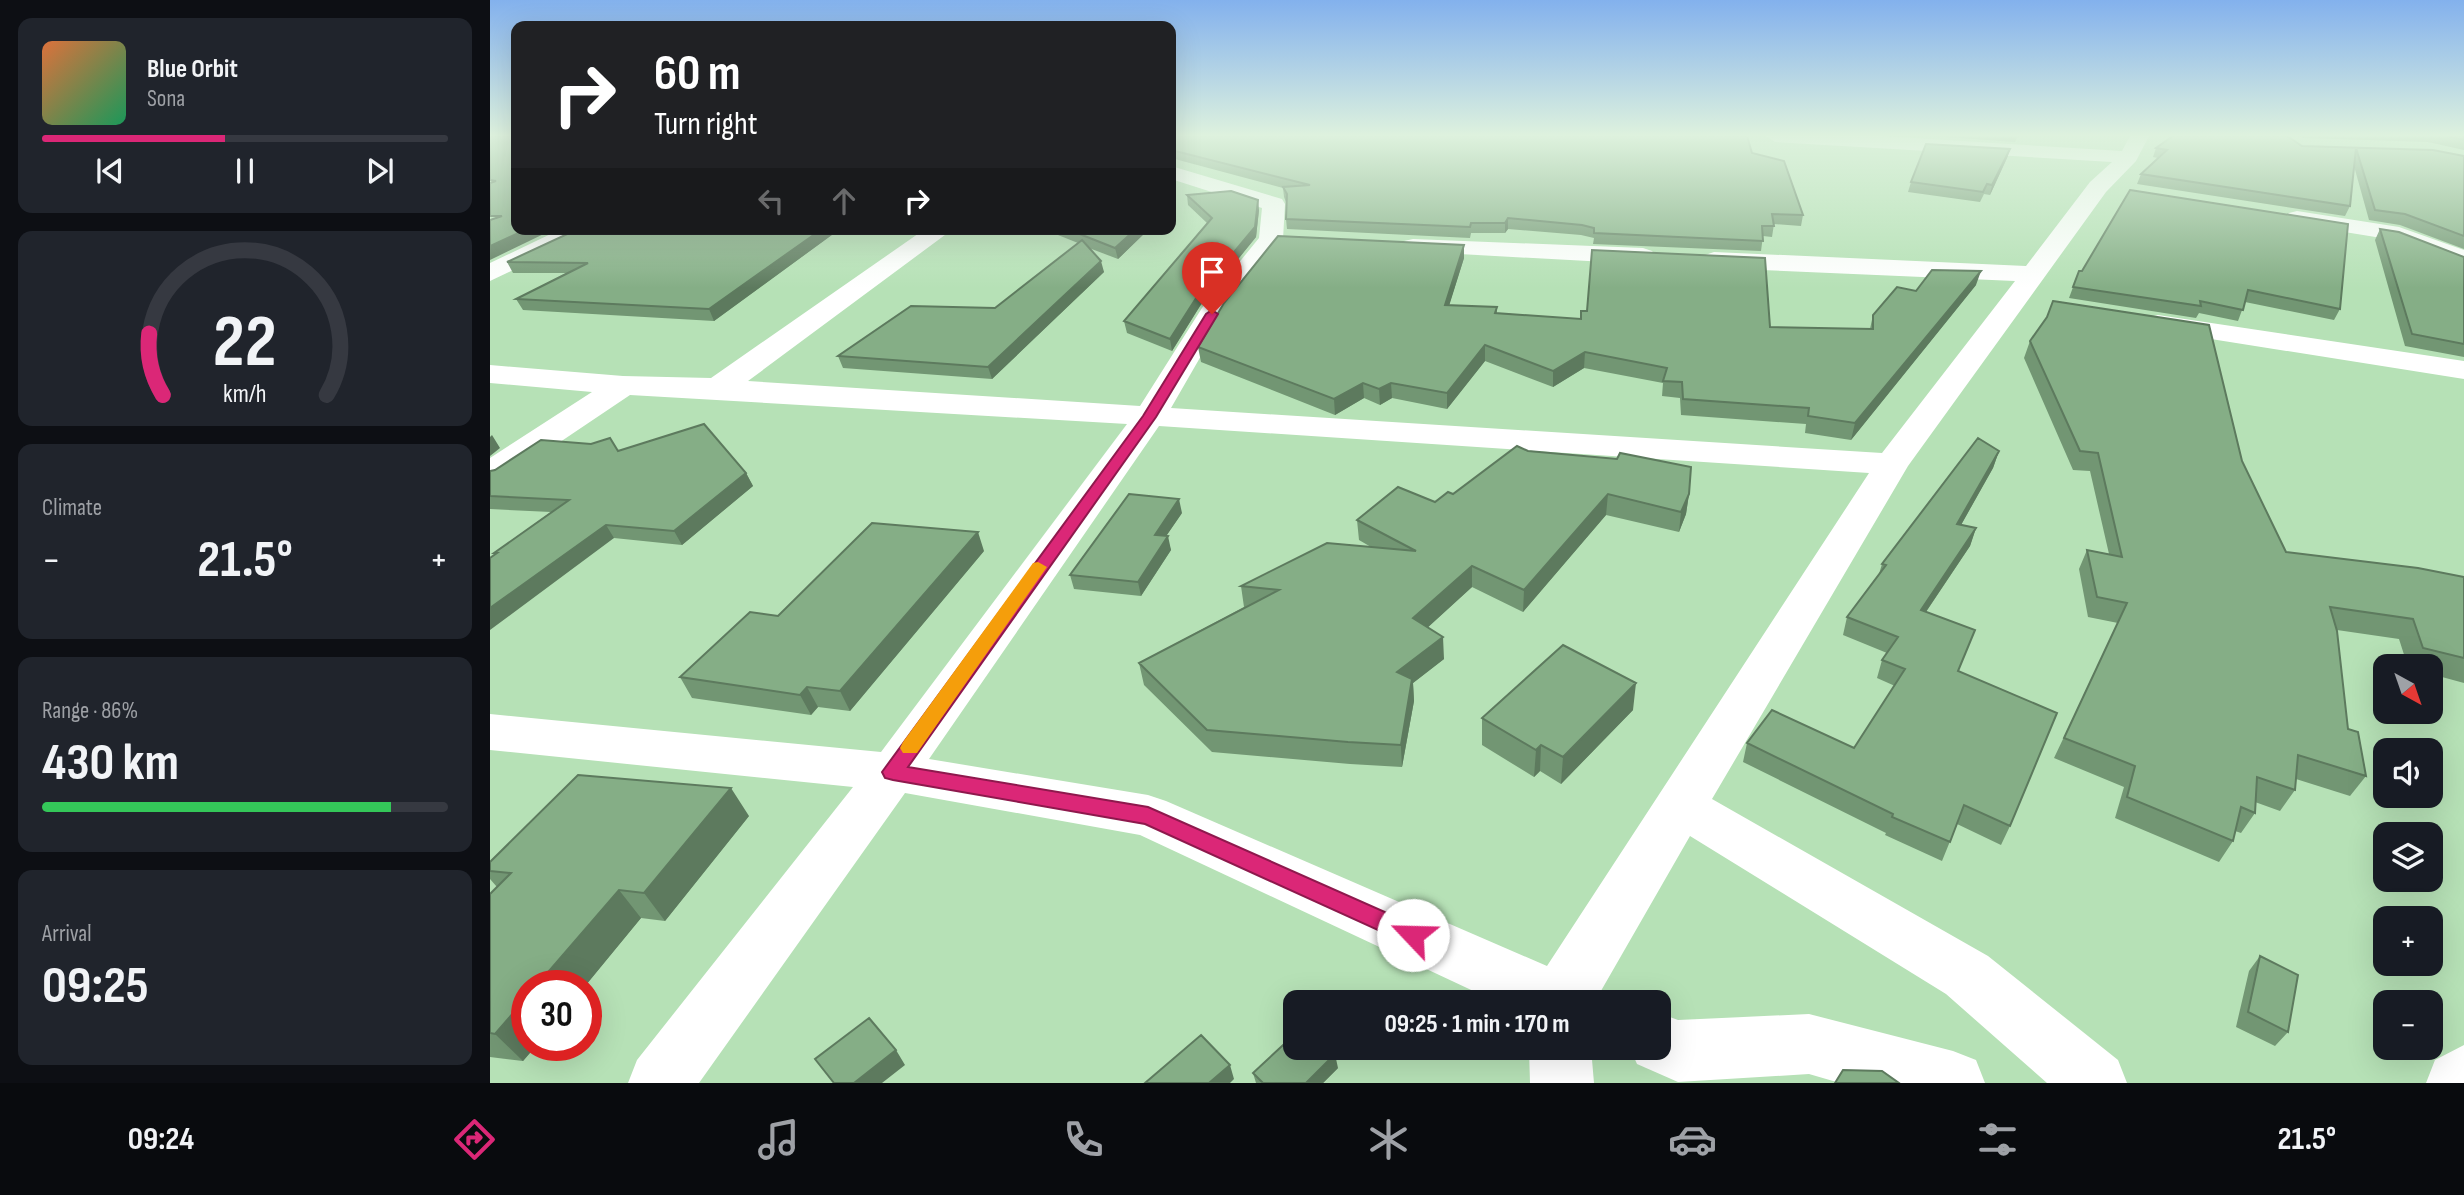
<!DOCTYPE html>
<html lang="en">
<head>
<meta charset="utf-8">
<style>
	body { margin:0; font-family:"Sofia Sans Condensed",sans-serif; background:#20242c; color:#f1f3f6; height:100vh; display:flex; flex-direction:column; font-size:26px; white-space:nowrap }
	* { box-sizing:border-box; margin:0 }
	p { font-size:23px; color:#9ea1a6 }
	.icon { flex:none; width:38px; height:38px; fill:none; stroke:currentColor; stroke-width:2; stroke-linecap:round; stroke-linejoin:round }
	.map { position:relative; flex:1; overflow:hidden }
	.side { display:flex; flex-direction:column; gap:18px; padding:18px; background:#0d0f14; width:490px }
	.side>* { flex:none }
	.hud { position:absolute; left:21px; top:21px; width:665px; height:214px; border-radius:14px; box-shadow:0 7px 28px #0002; background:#202124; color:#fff; overflow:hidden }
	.needle { width:46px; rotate:140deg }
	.buttons { position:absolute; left:1883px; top:654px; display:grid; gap:14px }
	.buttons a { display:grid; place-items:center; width:70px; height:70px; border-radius:14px; background:#171b24; box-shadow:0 7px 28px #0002; font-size:35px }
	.speed { position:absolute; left:21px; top:970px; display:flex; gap:14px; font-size:35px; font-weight:700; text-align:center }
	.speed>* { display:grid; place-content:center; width:91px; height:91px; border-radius:50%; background:#171b24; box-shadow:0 7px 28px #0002; line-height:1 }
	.speed .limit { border:10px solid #d22; background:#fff; color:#111 }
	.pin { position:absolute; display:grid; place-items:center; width:60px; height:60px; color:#fff; margin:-72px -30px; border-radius:50% 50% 50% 0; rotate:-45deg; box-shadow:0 0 7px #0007 }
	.pin .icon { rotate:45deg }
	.me { position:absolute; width:77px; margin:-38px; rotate:294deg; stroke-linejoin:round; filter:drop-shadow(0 0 5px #0008) }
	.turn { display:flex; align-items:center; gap:24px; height:147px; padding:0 28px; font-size:32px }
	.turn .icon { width:91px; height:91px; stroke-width:2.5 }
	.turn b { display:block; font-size:49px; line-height:60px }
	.lanes { display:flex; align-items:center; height:66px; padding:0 28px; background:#0003; justify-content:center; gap:35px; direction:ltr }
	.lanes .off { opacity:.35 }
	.big { font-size:52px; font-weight:700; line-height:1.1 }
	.side .widget { flex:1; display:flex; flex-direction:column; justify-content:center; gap:10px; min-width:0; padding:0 24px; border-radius:14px; background:#20242c }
	.side .dial { align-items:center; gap:0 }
	.dial svg { height:182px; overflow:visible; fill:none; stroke:#363941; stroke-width:7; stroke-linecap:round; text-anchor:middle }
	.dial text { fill:#f1f3f6; stroke:none }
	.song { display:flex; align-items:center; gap:21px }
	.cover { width:84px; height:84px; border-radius:10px; background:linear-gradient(135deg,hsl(20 70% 55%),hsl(150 70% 35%)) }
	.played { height:7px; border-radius:4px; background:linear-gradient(90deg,#db2777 45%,#363941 45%) }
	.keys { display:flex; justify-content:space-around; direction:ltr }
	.heat { display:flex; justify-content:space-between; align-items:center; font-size:38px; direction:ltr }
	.charge { height:10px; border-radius:5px; background:linear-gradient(90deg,#34c759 86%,#363941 0) }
	.trip { position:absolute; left:793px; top:990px; width:388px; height:70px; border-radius:14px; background:#171b24; box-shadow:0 7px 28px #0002; font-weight:700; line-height:70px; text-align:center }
	.tabs { display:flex; height:112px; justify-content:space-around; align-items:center; background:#090b0e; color:#9ea1a6 }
	.tabs .icon { width:49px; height:49px }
	.tabs .on { color:#db2777 }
	.tabs b { font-size:32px; color:#f1f3f6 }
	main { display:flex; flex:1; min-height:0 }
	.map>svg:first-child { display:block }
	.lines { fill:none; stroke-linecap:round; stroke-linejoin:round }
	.minor { fill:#fff; fill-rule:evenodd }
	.wall { fill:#729673 }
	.shaded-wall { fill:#5d7a5e }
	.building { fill:#85ae86; stroke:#5d7a5e; stroke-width:2 }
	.route { fill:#db2777; stroke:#8e194d; stroke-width:2 }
	.slow { fill:#f59e0b }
</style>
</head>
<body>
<main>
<section class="side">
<div class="widget">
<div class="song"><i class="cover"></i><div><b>Blue Orbit</b><p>Sona</p></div></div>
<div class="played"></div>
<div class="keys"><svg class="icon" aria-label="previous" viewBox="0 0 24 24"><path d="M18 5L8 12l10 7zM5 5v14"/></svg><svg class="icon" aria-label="pause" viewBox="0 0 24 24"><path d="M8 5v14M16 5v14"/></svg><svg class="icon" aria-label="next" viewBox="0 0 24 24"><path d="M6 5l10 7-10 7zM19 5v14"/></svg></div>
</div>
<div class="widget dial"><svg viewBox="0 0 100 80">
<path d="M14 69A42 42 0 1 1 86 69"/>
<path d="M14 69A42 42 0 0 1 8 42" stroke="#db2777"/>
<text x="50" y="56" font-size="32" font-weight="700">22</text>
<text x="50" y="72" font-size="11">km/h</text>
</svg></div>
<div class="widget"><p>Climate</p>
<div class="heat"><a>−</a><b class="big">21.5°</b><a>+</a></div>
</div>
<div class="widget"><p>Range · 86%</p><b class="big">430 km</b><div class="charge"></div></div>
<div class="widget"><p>Arrival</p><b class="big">09:25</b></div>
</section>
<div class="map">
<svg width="1974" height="1083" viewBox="0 0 1974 1083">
	<rect width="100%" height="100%" fill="#b6e1b6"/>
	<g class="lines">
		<!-- minor -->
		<path class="minor" d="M1276 136H1392L1632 151 1640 136H1659L1646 161 1616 192 1418 466 1222 799 1498 956 1628 1060 1637 1083H1557L1456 994 1200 836 1104 1003H1009L650 835 415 793 209 1083H138L147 1060 363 787 0 750V714L391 752 637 424 140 395 12 481 0 485V458L102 392 0 383V365L133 376 221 378 435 229H463L258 381 650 406 712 308 769 238 772 208 681 179V166L792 199 795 204 793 239 734 316 681 408 1392 453 1525 281 1224 268 1215 265 1211 260 1215 255 1224 252 1536 266 1600 182 1622 162 1285 142ZM669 426 1379 473 1057 966 676 801 658 795 439 759Z
			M1807 211 1909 227 1974 250V267L1904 240 1799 223 1795 218 1799 213Z
			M71 229H103L99 234 0 281V263Z
			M923 239 1153 248 1162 251 1166 256 1162 261 1153 264 914 251 911 246 914 241Z
			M1668 315 1974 361V379L1658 329 1654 323 1658 317Z
			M1169 1013 1188 1020 1319 1014 1463 1051 1486 1060 1495 1083H1350L1319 1074 1188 1082 1147 1064 1140 1048H1169Z
			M1974 1045V1083H1936L1945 1060Z
			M1039 1048H1101L1104 1083H1040Z"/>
	</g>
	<!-- wall -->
	<path class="wall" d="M681 136 1262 153 1313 215 1311 226 1284 224 1282 237 1273 236 1271 251 1103 244 1104 238 1091 235 1018 229 1015 233H981L980 238 797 229 796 219V202L794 197 793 188 681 158Z
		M1441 136H1528L1525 142Z
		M1810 136H1974V150L1938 142 1813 138Z
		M1812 146 1974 156V249L1910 225 1879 220 1864 166 1860 206 1855 216 1647 184 1651 174 1668 158 1663 157 1666 148Z
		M1520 149 1517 158 1500 195 1494 194 1490 202 1418 192 1421 182Z
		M1640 190 1850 309 1844 320 1755 302 1748 321 1709 313 1706 318 1579 298 1589 271H1592Z
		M697 195 769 210 766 237 710 306 682 351 637 333 634 321 717 223 698 205Z
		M350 229 224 321 33 310 26 299 76 273H23L17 262Z
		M553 229H659L628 259 599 248 614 272 502 379 353 368 348 356 505 308 588 243Z
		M1890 229 1974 257V357L1915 346 1885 240Z
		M974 245V258L959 305 1007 307V313L1091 319 1280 327 1380 329 1383 315 1426 291 1486 285 1361 440 1315 433 1316 424 1191 415 1190 398 1172 396 1173 383 1094 368 1063 387 995 361 957 409 902 398 890 405 874 398 845 415 711 362 708 347Z
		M1540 341 1752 461 1796 552 1974 577V683L1941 674V667H1918L1909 639 1847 630 1858 729 1876 776 1860 796 1806 779 1805 790 1790 811 1765 802V813L1751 833 1745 831 1743 841 1729 862 1625 818 1634 787 1564 758 1628 623 1598 617 1589 569 1597 550 1619 554 1600 471 1583 470 1534 358Z
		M128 451 256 473 263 486 192 545 124 538 5 554 4 553 61 512 0 509V471Z
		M1038 451 1199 494 1196 514 1189 532 1116 515 1033 612 982 587 938 627 954 659 923 683 924 701 912 767 860 764 722 752 654 685 649 663 754 607 751 586 881 547 869 540 867 520 945 502 963 494Z
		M1509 451 1503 468 1471 525 1486 528 1480 546 1436 612 1469 671 1520 826 1511 845 1467 824 1452 861 1395 835 1396 833 1253 762 1257 743 1364 748 1405 686 1387 678 1392 660 1397 653 1353 635 1357 617 1389 574 1392 564Z
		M692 513 676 536 681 550 651 596 584 589 580 575Z
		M494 551 360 711 328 707 321 715 202 698 190 677 288 616Z
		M1143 710 1071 784 1050 771 1044 777 992 745V718Z
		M259 816 175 921 151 918 33 1061 0 1057V894L7 887 0 879V862Z
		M1770 956 1798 1032 1785 1046 1746 1027 1759 971Z
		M848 1068 833 1083H766L763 1073Z"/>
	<!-- shaded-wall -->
	<path class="shaded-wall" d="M1520 149 1517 158 1500 195 1502 185Z
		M681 196 683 206 681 208Z
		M768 200 769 210 766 237 710 306 682 351 680 339Z
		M1018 218V229L1015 233V223Z
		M37 229H64L0 260V246Z
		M332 229H350L224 321 219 309Z
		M646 229H659L628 259 625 248Z
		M974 245V258L955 319V305Z
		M611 261 614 272 502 379 498 367Z
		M1491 271 1486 285 1361 440 1365 423Z
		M995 345V361L957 409V393Z
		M1095 352 1094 368 1063 387V371Z
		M873 383 874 398 845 415 844 399Z
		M901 383 902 398 890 405 889 389Z
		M2 435 10 448 0 456V437Z
		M1509 451 1503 468 1462 541 1467 524Z
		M256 473 263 486 192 545 184 531Z
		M1118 494 1116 515 1033 612 1034 590Z
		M1199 494 1196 514 1189 532 1191 512Z
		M689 499 692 513 668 548 665 535Z
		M116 525 124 538 0 630V608Z
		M1486 528 1480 546 1425 628 1431 610Z
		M488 532 494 551 360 711 350 691Z
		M678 536 681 550 651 596 648 582Z
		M982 566V587L924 640 923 618Z
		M953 637 954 659 923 683 924 701 912 767 907 672Z
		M1146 683 1143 710 1071 784 1073 757Z
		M317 687 328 707 321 715 310 695Z
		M1051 745 1050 771 1044 777 1046 750Z
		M241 788 259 816 175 921 154 893Z
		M129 890 151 918 96 985H47Z
		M37 997V1045H47L33 1061 5 1034Z
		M406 1050 415 1065 392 1083H364Z
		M845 1054 848 1068 833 1083H816Z
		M740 1065 744 1079 740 1083H719Z"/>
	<!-- building -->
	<path class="building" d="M0 136H26V229H37L0 246V220L12 216H0V183L6 181 0 180Z
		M681 136H1257L1262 153 1294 161 1313 215 1282 214 1284 226H1272L1273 241 1104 233V228L1092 225 1018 218 1015 223H981L980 227 796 219 797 194 793 187 820 185 681 150Z
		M1683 136H1797L1812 146 1943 150 1974 156V236L1915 214 1885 210 1866 148 1860 206 1651 174 1677 150 1666 148Z
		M1958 136H1974V140Z
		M1436 144 1520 149 1502 185 1497 184 1493 192 1421 182Z
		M1640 190 1858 224 1850 309 1758 290 1753 310 1710 301 1711 306 1583 287 1589 271H1592Z
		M741 191 768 200 765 227 708 295 680 339 634 321 722 218 697 195Z
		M88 229H332L219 309 26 299 98 263 17 262Z
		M577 229H646L625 248Z
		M1890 229 1909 232 1974 257V344L1922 334Z
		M788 236 974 245 955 305 1007 307 1005 313 1091 319V311H1097L1102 250 1275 258 1280 327 1383 329V315L1407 287 1426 291 1442 270 1491 271 1365 423 1318 416 1319 408 1193 399 1192 382 1173 381 1177 368 1095 352 1063 371 995 345 957 393 901 383 889 389 873 383 844 399 708 347 734 303Z
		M592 240 611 261 498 367 348 356 421 306 505 308Z
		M1563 301 1719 325 1752 461 1796 552 1928 568 1974 577V658L1933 648 1923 619 1840 607 1847 631 1858 729 1868 732 1876 776 1808 755 1805 790 1767 777 1765 813 1751 807 1743 841 1637 797 1645 766 1574 738 1637 603 1607 597 1597 550 1632 557 1608 453 1590 451 1540 341 1557 317Z
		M214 424 256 473 184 531 116 525 0 608V558L7 553H4L79 500 0 496V471L5 470 51 440 101 444 120 438 128 451Z
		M1488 438 1509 451 1467 524 1486 528 1431 610 1485 630 1468 671 1567 713 1520 826 1474 805 1460 842 1402 817 1403 814 1257 743 1282 710 1364 748 1415 669 1392 660 1408 637 1357 617 1396 565 1392 564Z
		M1027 446 1038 451 1127 459 1130 453 1201 467 1199 494 1191 512 1118 494 1034 590 982 566 923 618 953 637 907 672 922 679 911 745 858 742 717 730 649 663 789 590 751 586 837 543 926 551 867 520 908 487 945 502 958 492 963 494Z
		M639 494 689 499 665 535 678 536 648 582 580 575Z
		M382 523 488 532 350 691 317 687 310 695 190 677 260 612 288 616Z
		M1073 645 1146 683 1073 757 1051 745 1046 750 992 718Z
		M88 775 241 788 154 893 129 890 47 985H37V997L5 1034 0 1033V894L21 873 0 871V862Z
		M1770 956 1808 975 1798 1032 1758 1012Z
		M379 1018 406 1050 364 1083H344L325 1059Z
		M805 1034V1048H840L845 1054 816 1083H773L763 1073Z
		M711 1035 740 1065 719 1083H655Z
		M1353 1070 1392 1071 1409 1083H1345Z"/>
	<!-- sky -->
	<linearGradient id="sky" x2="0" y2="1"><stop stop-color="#83b1ed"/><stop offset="0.47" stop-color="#def2de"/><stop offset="1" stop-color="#def2de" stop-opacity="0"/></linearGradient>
	<rect width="1974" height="288" fill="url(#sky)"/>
	<!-- route -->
	<path class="route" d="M722 310 728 314 666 417 418 767 658 807 931 928 935 935 931 942 923 946 655 824 403 780 395 778 392 772 653 416 716 314Z"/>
	<!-- slow -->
	<path class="slow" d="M548 562 557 567 427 753H413L410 748 413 742 543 563Z"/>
</svg>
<div class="buttons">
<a><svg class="needle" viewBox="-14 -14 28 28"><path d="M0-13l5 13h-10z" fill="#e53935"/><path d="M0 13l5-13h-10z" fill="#9ea1a6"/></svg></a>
<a><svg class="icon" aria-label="sound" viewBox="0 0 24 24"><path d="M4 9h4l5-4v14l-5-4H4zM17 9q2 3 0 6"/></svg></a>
<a><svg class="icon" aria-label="layers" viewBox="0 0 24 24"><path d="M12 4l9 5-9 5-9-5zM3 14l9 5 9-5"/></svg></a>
<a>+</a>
<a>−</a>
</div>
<div class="speed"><div class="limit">30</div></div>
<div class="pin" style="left:722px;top:314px;background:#d93025"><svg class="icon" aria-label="arrive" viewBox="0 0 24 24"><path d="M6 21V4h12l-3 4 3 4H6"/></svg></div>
<svg class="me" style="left:923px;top:935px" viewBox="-20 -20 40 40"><circle r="19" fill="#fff"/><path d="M0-13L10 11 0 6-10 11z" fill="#db2777"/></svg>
<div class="trip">09:25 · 1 min · 170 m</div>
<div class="hud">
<div class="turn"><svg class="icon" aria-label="right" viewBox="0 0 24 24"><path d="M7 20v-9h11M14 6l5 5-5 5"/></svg><div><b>60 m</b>Turn right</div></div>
<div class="lanes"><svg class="icon off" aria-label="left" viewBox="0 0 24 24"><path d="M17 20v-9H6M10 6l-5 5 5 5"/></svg><svg class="icon off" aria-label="ahead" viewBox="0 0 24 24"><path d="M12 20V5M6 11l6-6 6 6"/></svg><svg class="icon" aria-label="right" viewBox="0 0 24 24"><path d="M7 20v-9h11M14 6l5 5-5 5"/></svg></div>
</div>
</div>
</main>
<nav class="tabs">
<b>09:24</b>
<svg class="icon on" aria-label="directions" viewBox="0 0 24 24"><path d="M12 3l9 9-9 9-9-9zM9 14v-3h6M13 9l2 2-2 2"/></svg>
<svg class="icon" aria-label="music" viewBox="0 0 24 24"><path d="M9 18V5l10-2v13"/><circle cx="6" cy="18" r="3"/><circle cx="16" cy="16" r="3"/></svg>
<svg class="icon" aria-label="phone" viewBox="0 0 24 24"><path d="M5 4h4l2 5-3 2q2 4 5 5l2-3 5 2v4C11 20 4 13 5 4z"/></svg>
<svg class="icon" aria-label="climate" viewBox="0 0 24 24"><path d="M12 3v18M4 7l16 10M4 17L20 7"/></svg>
<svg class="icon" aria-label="car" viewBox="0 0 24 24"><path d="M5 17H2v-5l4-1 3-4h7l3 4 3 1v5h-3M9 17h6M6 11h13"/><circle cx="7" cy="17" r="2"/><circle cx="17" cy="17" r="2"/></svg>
<svg class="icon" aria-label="filters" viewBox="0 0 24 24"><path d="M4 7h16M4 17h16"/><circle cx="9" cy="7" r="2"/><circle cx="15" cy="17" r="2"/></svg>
<b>21.5°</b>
</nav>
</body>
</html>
